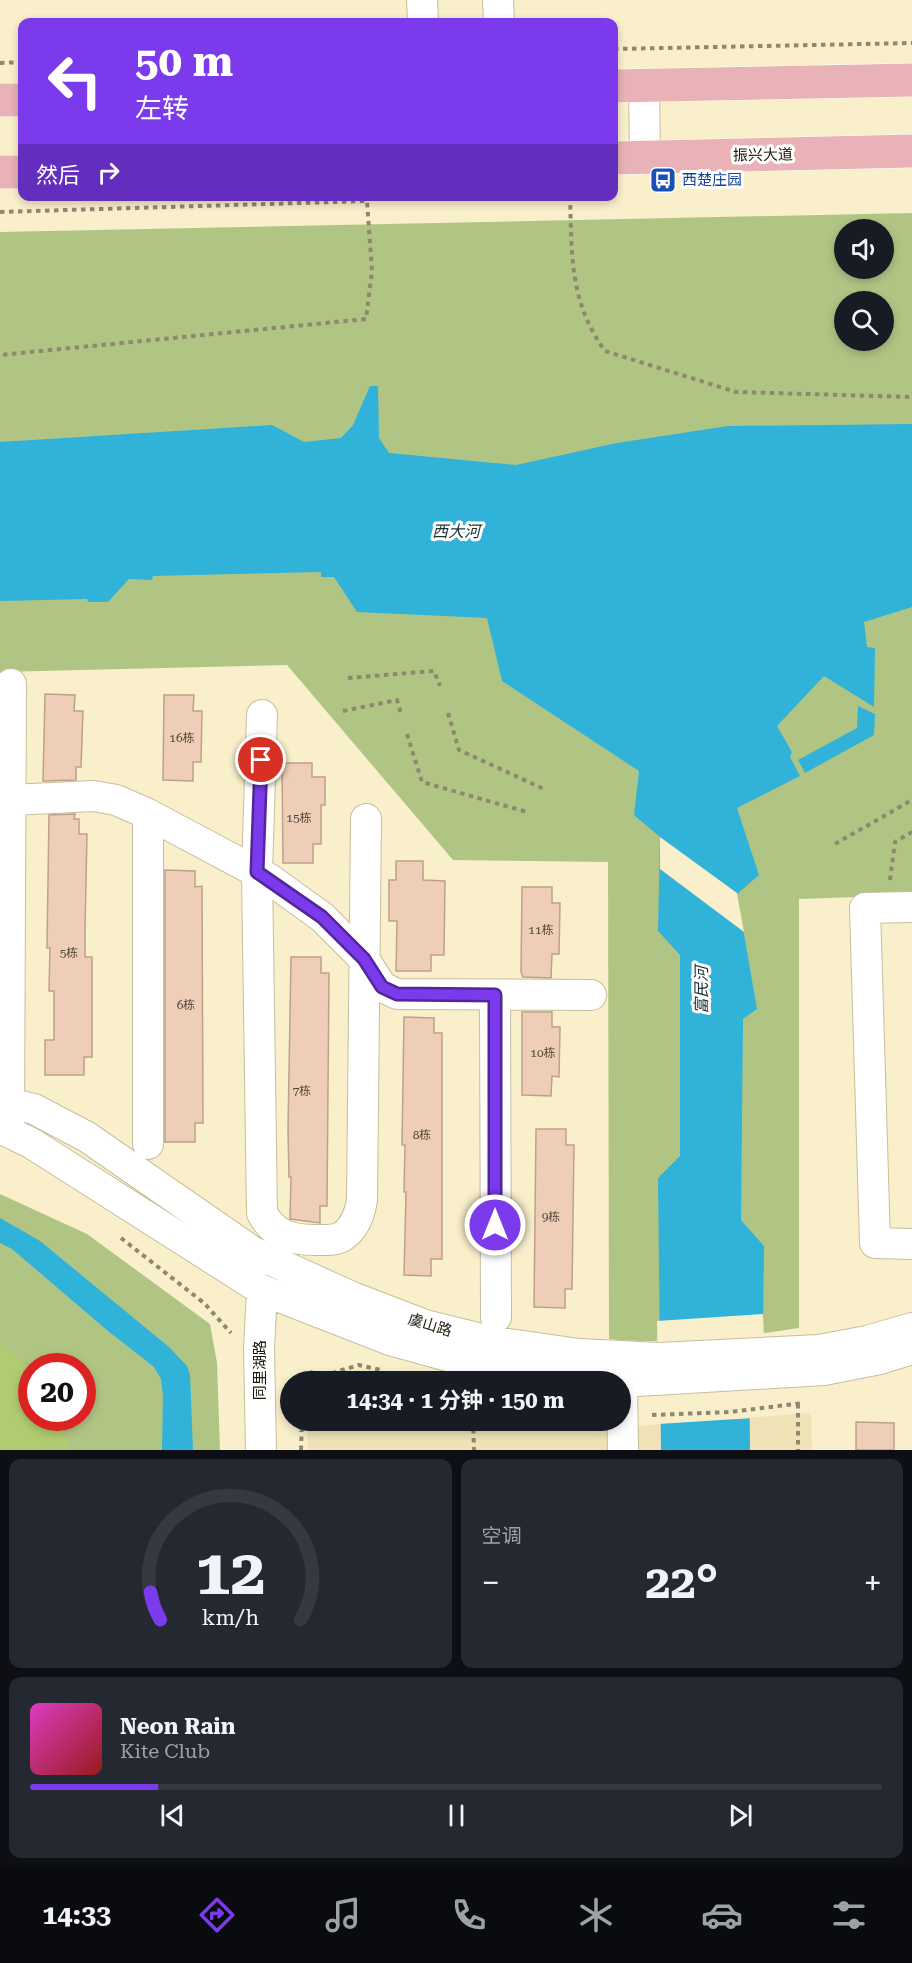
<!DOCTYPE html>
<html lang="zh">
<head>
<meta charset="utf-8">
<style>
	body { margin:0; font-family:"Roboto Serif","Noto Sans SC",serif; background:#242831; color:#f1f3f6; height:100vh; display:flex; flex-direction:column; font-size:22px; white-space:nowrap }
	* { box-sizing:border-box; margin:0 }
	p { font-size:20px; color:#9ea1a6 }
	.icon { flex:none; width:33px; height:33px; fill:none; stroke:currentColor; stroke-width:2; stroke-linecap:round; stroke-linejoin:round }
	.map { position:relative; height:1450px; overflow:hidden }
	.sheet { display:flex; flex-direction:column; gap:9px; padding:9px; background:#0d0f14; flex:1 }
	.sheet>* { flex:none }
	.top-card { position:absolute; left:18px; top:18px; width:600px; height:183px; border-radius:12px; box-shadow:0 3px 9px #0003; background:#7c3aed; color:#fff; overflow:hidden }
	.tools { position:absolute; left:834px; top:219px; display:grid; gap:12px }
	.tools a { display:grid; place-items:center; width:60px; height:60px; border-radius:50%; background:#171b24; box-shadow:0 3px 9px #0003; font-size:30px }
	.speed { position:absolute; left:18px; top:1353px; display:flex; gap:12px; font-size:30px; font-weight:700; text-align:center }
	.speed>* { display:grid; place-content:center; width:78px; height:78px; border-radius:50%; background:#171b24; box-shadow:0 3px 9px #0003; line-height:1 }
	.speed .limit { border:9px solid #d22; background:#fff; color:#111 }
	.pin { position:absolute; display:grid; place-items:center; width:51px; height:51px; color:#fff; margin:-26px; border:3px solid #fff; border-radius:50%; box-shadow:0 2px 6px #0007 }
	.me { position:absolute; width:66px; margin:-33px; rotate:0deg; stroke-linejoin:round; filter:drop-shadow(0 0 4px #0008) }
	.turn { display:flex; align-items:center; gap:21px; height:126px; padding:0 18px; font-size:27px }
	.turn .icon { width:78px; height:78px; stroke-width:2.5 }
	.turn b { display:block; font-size:42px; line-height:51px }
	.then { display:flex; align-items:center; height:57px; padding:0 18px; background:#0003; gap:12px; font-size:22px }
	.big { font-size:45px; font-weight:700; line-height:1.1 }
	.sheet .tile { flex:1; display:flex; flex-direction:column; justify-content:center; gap:9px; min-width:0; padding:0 21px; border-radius:12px; background:#242831 }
	.sheet .dial { align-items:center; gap:0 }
	.dial svg { height:156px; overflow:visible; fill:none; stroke:#363941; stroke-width:7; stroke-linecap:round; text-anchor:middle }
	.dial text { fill:#f1f3f6; stroke:none }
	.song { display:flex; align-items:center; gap:18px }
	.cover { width:72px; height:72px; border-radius:9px; background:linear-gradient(135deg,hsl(310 70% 55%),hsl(0 70% 35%)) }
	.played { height:6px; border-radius:3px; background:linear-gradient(90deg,#7c3aed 15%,#363941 15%) }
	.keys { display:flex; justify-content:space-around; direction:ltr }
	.heat { display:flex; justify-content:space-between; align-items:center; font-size:33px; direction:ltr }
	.sheet .tiles { flex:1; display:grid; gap:9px; grid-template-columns:1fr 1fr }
	.tile:last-child { grid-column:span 2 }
	.trip { position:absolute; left:280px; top:1371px; width:351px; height:60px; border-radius:30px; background:#171b24; box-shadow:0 3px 9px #0003; font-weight:700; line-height:60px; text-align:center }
	.tab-bar { display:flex; height:96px; justify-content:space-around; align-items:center; background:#090b0e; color:#9ea1a6 }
	.tab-bar .icon { width:42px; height:42px }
	.tab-bar .on { color:#7c3aed }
	.tab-bar b { font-size:27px; color:#f1f3f6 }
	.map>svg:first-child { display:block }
	.built { fill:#eee2b6 }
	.green { fill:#b0c584; fill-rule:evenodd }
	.forest { fill:#b0cc71 }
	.water { fill:#30b2d9 }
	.pier { fill:#f9efcb }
	.building { fill:#efceb7; stroke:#bfa08a; stroke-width:1.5 }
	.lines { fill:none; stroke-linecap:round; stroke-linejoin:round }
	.minor-casing { stroke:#c7be9b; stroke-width:32 }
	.major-casing { stroke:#fff; stroke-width:34 }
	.path { stroke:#8f886f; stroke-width:4; stroke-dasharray:4.5 4.5; stroke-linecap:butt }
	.minor { stroke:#fff; stroke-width:30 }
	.major { stroke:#e8b2b6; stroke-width:33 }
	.route-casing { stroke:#51269a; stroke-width:15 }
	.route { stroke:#7c3aed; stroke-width:10 }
	.labels { text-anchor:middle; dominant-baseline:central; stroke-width:6; stroke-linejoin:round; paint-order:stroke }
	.number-label { font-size:12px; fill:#504535 }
	.street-label { font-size:15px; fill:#1b170a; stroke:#fff }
	.transit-label { font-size:15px; fill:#164399; stroke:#fff; text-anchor:start }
	.water-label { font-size:16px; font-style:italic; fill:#1b3037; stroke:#fff }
</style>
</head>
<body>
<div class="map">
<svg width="912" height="1450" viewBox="0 0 912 1450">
	<rect width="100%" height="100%" fill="#f9efcb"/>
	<!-- built -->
	<path class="built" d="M351 1372 374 1374 394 1381H327Z
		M811 1413 812 1450H308L307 1421 584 1420 638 1426Z"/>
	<!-- green -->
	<path class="green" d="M912 213V895L799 899V1328C742 1337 666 1345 609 1339L608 862 453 860 287 665 0 672V232ZM844 230H884V268H844ZM844 302H884V340H844Z
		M0 1194 87 1234 210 1324 217 1363 220 1450H0ZM32 1366H82V1418H32Z"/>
	<!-- forest -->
	<path class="forest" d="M0 1344C35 1364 32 1383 32 1418H56L66 1438 69 1450H0Z"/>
	<!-- water -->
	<path class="water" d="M370 386H378L379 438 389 453 516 465 617 443 728 426 912 424V607L864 622 867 647 875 648 874 707 824 676 777 726 792 752 790 757 800 776 737 808 759 875 737 894 757 1009 743 1019 741 1220 764 1246 763 1334 749 1335 750 1450H661L658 1178 680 1156V955L658 931 660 837 634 815 639 771 502 681 487 618 357 612 334 577H321V572L153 576 152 580 129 579 108 602H88L87 599 0 601V442L272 425 304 442 341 438 353 425Z
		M858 706 875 714 874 735 805 773 798 760 857 728Z
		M0 1218 40 1241 169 1347 187 1366 190 1375 193 1450H162L163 1396 161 1379 154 1367 108 1331 12 1249 0 1243Z"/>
	<!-- pier -->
	<path class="pier" d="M660 837 737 893 744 932 660 869Z
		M763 1314 764 1337 752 1338 753 1418 658 1424 657 1321Z"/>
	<!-- building -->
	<path class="building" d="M45 694 75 695 74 711H83L81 767H76V780L43 781Z
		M164 695H194L193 711H202L201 762H193V781L163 780Z
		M282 763H312V777H325V805H321V844H313V863H283Z
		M75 814 74 819H79V834H87L85 930V957H92V1057H84V1075H45V1040H54V991H49L50 948H47L49 815Z
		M396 861H423V880L445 881 444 955H431V971H396L397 921H389V880H396Z
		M165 870 195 871V887L202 886 203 1123H195V1142H165Z
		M522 887H552V903H560L559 954H552L551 978 523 977 521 972Z
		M291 957H321V973H329L327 1206H320V1223L290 1219 291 1177H289L288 1130Z
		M522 1012H552V1027H560L559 1077 552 1076 551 1096 522 1095Z
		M404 1017 434 1018V1033H442V1259H431V1276L404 1275 406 1192H404L405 1145H402Z
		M536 1129H566V1145H574L572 1289H565V1308L534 1307Z
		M856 1422 894 1423V1450H856Z"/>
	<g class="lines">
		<defs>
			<path id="minor" d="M422 0 423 22
				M498 0 499 22
				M644 85 645 158
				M262 715 257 872 262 1213C274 1236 292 1240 316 1240 325 1240 335 1241 343 1236 356 1227 360 1213 362 1200L366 819
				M11 800 94 796 116 800 148 814 268 878 322 917 364 959 382 987 397 994 591 995
				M912 907 865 908 875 1243 912 1244
				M495 995 496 1317
				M0 1101 34 1109 87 1137 253 1252 352 1297 425 1325 494 1342 579 1354 659 1358 819 1350 867 1341 912 1328
				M9 1123 11 684
				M0 1128 31 1143 262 1290 390 1340 466 1361 563 1379 610 1382
				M148 1144V814
				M621 1382 824 1370 880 1359 912 1349
				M622 1382 623 1450
				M261 1450 259 1349 262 1290"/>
			<path id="major" d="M614 86 912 80
				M0 100H22
				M614 158 912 151
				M0 172H22"/>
		</defs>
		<!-- minor casing -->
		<use href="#minor" class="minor-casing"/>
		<!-- major casing -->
		<use href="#major" class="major-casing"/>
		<!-- path -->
		<path class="path" d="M614 49 912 43
			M0 63 22 62
			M570 196C572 255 569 301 605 351L736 392 912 397
			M0 212 367 201 372 271 366 319 0 355
			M348 678 434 671 440 686
			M343 711 397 700 401 714
			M448 713 459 750 544 789
			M407 734 422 782 527 812
			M835 844 912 800
			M890 880 895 842 912 832
			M121 1238 204 1303 231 1333
			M310 1372 322 1376
			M317 1382 322 1376 359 1365 381 1370
			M798 1404V1450
			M652 1415 730 1412 803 1403
			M473 1420 474 1450
			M301 1450 302 1420"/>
		<!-- minor -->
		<use href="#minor" class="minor"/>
		<!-- major -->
		<use href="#major" class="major"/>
	</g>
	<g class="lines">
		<defs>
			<path id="route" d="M261 760 257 872 322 917 364 959 382 987 397 994 495 995V1225"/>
		</defs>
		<!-- route casing -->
		<use href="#route" class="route-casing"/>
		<!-- route -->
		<use href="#route" class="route"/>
	</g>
	<!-- icons -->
	<defs>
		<symbol id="bus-square" viewBox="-11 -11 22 22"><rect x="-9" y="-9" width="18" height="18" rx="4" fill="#1a4fb4" stroke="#fff"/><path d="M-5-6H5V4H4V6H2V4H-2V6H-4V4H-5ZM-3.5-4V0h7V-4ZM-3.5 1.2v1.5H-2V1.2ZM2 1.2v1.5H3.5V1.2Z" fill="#fff"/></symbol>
	</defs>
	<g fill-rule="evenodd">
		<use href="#bus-square" x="648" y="165" width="30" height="30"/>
	</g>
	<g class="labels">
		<!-- number labels -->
		<g class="number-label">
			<text x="182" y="738">16栋</text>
			<text x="299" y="818">15栋</text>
			<text x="541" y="930">11栋</text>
			<text x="69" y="953">5栋</text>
			<text x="186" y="1005">6栋</text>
			<text x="543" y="1053">10栋</text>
			<text x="302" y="1091">7栋</text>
			<text x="422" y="1135">8栋</text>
			<text x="551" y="1217">9栋</text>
		</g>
		<!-- street labels -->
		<g class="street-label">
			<text transform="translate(763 155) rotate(-1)">振兴大道</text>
			<text transform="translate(430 1325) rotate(17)">虞山路</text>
			<text transform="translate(260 1370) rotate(-90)">同里湖路</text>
		</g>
		<!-- transit labels -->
		<g class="transit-label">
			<text x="682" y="180">西楚庄园</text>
		</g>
		<!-- water labels -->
		<g class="water-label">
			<text x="456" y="531">西大河</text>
			<text transform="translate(701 990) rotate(-90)">富民河</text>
		</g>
	</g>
</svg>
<div class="tools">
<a><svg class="icon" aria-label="sound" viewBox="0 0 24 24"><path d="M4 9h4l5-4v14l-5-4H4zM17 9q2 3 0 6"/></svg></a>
<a><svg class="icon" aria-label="search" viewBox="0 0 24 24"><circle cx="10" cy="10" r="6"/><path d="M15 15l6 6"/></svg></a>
</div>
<div class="speed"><div class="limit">20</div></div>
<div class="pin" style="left:261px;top:760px;background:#d93025"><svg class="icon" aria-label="arrive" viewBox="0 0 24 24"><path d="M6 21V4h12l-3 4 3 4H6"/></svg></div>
<svg class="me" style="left:495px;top:1225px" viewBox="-20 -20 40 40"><circle r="17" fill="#7c3aed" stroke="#fff" stroke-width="3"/><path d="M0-11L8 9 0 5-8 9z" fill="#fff"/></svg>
<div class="trip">14:34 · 1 分钟 · 150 m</div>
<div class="top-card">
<div class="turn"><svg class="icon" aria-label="left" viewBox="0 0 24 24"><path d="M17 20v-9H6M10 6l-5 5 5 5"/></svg><div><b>50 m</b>左转</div></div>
<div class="then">然后<svg class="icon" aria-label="right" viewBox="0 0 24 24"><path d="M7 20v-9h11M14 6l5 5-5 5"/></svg></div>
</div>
</div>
<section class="sheet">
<div class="tiles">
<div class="tile dial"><svg viewBox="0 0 100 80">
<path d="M14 69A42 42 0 1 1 86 69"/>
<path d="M14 69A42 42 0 0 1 9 55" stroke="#7c3aed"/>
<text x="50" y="56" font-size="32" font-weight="700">12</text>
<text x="50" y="72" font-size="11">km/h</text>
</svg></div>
<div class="tile"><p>空调</p>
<div class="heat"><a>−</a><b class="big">22°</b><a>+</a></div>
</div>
<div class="tile">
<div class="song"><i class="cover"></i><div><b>Neon Rain</b><p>Kite Club</p></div></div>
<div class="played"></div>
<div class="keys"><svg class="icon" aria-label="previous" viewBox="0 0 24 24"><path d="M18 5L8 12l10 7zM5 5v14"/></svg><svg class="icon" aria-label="pause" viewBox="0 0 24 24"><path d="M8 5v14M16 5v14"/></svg><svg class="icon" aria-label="next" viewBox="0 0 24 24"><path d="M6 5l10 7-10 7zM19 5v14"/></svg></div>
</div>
</div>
</section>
<nav class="tab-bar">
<b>14:33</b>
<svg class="icon on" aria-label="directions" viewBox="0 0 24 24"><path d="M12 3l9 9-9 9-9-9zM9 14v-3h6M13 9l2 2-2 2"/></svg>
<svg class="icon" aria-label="music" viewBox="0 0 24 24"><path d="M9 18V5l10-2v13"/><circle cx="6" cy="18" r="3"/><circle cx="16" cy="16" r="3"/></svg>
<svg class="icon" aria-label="phone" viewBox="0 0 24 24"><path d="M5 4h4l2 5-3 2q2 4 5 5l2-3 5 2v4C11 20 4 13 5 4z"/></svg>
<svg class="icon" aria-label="climate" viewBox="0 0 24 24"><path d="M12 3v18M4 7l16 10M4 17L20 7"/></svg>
<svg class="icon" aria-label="car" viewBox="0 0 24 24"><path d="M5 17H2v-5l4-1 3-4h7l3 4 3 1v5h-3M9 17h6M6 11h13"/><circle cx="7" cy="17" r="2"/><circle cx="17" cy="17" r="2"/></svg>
<svg class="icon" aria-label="filters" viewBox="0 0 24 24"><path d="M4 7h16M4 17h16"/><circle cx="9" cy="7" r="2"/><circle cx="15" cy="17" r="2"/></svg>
</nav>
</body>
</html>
